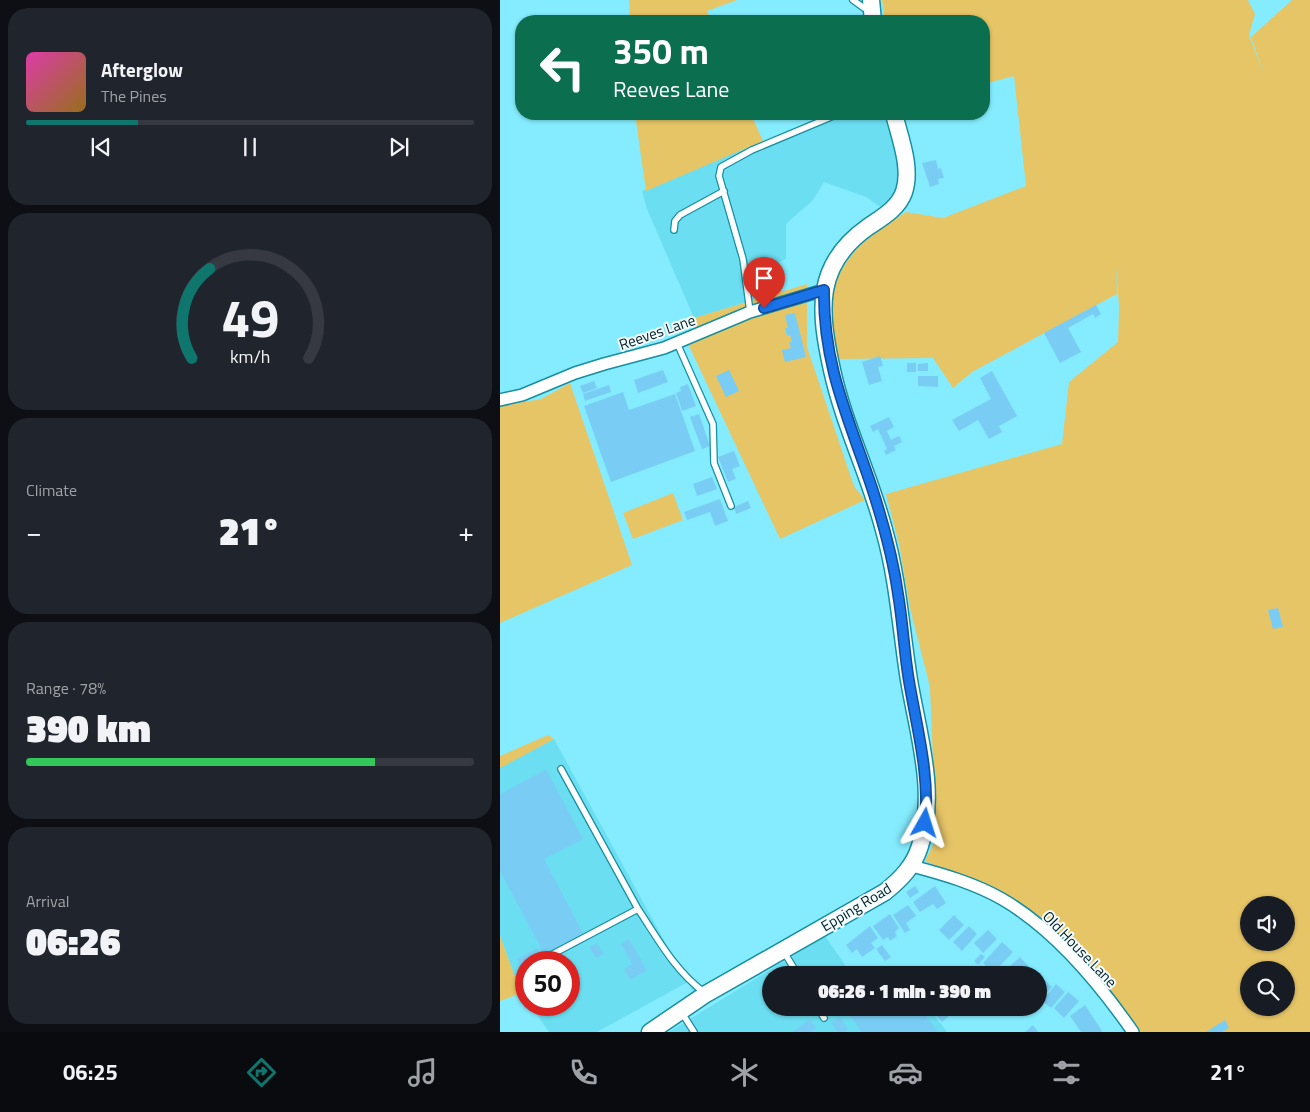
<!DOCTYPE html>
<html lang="en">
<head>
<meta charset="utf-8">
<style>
	body { margin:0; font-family:"Titillium Web",sans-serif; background:#20242c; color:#f1f3f6; height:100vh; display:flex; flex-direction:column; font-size:19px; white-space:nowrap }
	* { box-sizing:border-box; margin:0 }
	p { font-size:16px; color:#9ea1a6 }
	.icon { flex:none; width:28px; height:28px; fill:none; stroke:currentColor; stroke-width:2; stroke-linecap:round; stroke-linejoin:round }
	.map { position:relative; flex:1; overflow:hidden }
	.drawer { display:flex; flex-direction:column; gap:8px; padding:8px; background:#0d0f14; width:500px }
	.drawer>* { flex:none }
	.top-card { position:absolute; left:15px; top:15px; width:475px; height:105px; border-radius:20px; box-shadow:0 1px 4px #0004; background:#0b6e4f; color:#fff; overflow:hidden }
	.fabs { position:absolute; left:740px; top:896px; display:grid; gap:10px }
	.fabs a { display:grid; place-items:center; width:55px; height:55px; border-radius:50%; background:#171b24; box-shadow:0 1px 4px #0004; font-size:25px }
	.speed { position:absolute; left:15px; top:951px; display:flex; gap:10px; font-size:25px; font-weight:700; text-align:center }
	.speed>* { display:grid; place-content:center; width:65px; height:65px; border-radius:50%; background:#171b24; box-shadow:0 1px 4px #0004; line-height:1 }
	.speed .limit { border:8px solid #d22; background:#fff; color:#111 }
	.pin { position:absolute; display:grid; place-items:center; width:42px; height:42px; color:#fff; margin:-51px -21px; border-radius:50% 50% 50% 0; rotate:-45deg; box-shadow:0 0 5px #0007 }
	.pin .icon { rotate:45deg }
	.me { position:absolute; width:55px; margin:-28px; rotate:6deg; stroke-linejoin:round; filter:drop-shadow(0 0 4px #0008) }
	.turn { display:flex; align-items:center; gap:18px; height:105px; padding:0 15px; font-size:22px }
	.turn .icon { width:65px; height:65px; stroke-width:2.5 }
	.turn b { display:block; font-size:35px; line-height:42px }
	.big { font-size:38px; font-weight:800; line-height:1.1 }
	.drawer .tile { flex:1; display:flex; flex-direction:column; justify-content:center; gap:8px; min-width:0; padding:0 18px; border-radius:20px; background:#20242c }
	.drawer .dial { align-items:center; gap:0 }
	.dial svg { height:130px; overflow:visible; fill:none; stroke:#363941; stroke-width:7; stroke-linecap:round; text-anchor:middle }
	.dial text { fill:#f1f3f6; stroke:none }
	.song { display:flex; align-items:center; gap:15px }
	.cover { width:60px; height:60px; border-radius:8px; background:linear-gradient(135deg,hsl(320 70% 55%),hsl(40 70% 35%)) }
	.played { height:5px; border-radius:2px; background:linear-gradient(90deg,#0f766e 25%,#363941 25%) }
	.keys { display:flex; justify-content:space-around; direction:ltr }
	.heat { display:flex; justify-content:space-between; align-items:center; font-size:28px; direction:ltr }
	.charge { height:8px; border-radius:4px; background:linear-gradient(90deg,#34c759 78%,#363941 0) }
	.trip { position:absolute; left:262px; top:966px; width:285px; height:50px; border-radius:25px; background:#171b24; box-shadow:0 1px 4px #0004; font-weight:800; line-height:50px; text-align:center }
	.dock { display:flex; height:80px; justify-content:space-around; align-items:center; background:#090b0e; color:#9ea1a6 }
	.dock .icon { width:35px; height:35px }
	.dock .on { color:#0f766e }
	.dock b { font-size:22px; color:#f1f3f6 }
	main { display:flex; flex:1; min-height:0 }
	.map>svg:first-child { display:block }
	.built { fill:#6cdef1 }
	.green { fill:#e6c567; fill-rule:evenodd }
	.building { fill:#79cdf5 }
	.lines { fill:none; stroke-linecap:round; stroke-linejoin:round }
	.lane-casing { stroke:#168fa0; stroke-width:8 }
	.street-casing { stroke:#168fa0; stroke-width:14 }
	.secondary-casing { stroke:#168fa0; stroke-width:19 }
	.lane { stroke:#fff; stroke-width:5.5 }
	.street { stroke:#fff; stroke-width:11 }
	.secondary { stroke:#fff; stroke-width:16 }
	.route-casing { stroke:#114b97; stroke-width:12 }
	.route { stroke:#1a73e8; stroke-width:9 }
	.labels { text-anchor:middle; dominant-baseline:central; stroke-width:4; stroke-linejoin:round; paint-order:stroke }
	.street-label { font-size:15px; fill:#001f24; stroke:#f3fcfe }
</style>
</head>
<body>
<main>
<section class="drawer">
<div class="tile">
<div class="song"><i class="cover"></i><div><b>Afterglow</b><p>The Pines</p></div></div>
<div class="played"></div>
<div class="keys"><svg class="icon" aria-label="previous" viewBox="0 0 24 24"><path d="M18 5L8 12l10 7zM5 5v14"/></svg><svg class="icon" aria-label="pause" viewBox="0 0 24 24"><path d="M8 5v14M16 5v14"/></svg><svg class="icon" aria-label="next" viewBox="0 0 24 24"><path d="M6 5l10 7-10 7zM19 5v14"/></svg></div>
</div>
<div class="tile dial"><svg viewBox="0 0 100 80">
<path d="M14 69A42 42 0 1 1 86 69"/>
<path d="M14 69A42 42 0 0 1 25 14" stroke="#0f766e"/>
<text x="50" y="56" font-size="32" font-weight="700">49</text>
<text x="50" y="72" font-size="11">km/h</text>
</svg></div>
<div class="tile"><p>Climate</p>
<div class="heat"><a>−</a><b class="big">21°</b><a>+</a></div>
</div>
<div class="tile"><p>Range · 78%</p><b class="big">390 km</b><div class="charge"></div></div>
<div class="tile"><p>Arrival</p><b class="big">06:26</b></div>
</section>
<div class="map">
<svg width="810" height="1032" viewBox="0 0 810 1032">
	<rect width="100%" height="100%" fill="#84ecfe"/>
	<!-- built -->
	<path class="built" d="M328 114H389L402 169 396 198 382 208 366 197 324 182 313 200 286 224V259L249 274 253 300 194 318 147 209 142 191Z
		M54 739 172 955 200 987 193 993 188 982 97 1032H49L30 1005H69V962H26V1000L21 993 0 936V767Z
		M325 936 352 975H271V1008H429L447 1032H169Z"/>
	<!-- green -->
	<path class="green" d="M129 0H237L207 11 211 21H130Z
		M382 0H748L755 14 749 35 765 77 751 37 792 0H810V1032H641L611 991 572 945 509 896 425 861 436 839 430 687 410 608 399 544 386 494 562 444 569 382 618 342 619 307 616 266 617 294 472 372 453 388 433 358 337 359C335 339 328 313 333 293 342 253 374 233 406 212L443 218 526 186 514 76 484 84V21H385ZM749 905H786V942H749ZM749 970H786V1008H749Z
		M135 114H251L263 141 146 191Z
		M307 284V347L354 486 365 500 280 539 188 344 197 340 194 318Z
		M70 383 132 565 0 623V406L41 399Z
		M173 493 183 520 133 539 123 513Z
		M48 735 54 739 0 768V756Z
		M0 936 21 993 0 1001Z"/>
	<!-- building -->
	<path class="building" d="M436 160 438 169 441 168 444 178 438 179 439 184 430 187 422 163Z
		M596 305 601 314 595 318 593 314 568 328 581 352 560 363 544 333Z
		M295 313 306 357 285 362 282 350 291 348 289 342H292L290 335 287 336 285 328H288L285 315Z
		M380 356 383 366 378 367 382 381 369 385 362 362Z
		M407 363H416V372H407Z
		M428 363V371H418V364Z
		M163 370 168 382 138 393 134 380Z
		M229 370 239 391 226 397 216 376Z
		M492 371 517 416 499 426 502 432 489 439 478 420 459 431 452 420 491 399 480 378Z
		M418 376H438V387L418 386Z
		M94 381 97 388 83 393 80 386Z
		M188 384 196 406 182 411 176 393 181 391 180 387Z
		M109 385 111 392 85 401 83 394Z
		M123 392 129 410 175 394 195 451 111 482 84 406Z
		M199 414 210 446 202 449 190 417Z
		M389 417 394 427 387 431 391 440 399 436 402 442 394 446 396 450 386 455 384 451 387 449 378 429 373 432 370 426Z
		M234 451 240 466 232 469 236 479 228 482 218 457Z
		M212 477 217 489 197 496 193 484Z
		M220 499 228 521 215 526 210 512 187 520 184 512Z
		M248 501 251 508 236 514 234 507Z
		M778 608 783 627 773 629 768 610Z
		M46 769 83 839 44 859 83 933 44 954 0 871V794Z
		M415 886 419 892 410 898 406 892Z
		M435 886 446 903 437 909 433 904 420 912 413 902Z
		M408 905 416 916 406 923 410 930 405 933 393 915Z
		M390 914 399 928 395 932 397 936 390 941 388 937 383 940 373 926Z
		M454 915 464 925 449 940 439 930Z
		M370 926 378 938 371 943 375 948 362 957 357 949 352 953 346 945Z
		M469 926 477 934 462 951 453 942Z
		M488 930 497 939 483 953 474 943Z
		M129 939 147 970 130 980 124 969 132 964 121 944Z
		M502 942 513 952 493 973 483 963Z
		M97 943 104 954 96 958 89 947Z
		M382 945 391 957 385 961 376 949Z
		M37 948 44 962H26V972L24 973 17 959Z
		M481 954 485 957 478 965 474 961Z
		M520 957 533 971 528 975H510L506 970Z
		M539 975 552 987 540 1000 539 998Z
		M556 984 565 992 551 1008 542 1001Z
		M568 992 579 1001 564 1018 554 1008Z
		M585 1005 602 1031 601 1032H581L570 1016Z
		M344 1008H420L438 1032H362Z
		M434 1008H443L450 1015 442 1022 431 1010Z
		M340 1017 348 1029 345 1032H338L331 1023Z
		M310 1019 316 1028 311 1032H292Z
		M725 1020 729 1028 722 1032H706Z
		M533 1025 538 1032H525Z"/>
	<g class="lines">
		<defs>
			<path id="lane" d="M353 0 364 8H370
				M174 230 175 221 180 215 224 191
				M250 312 243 259 219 176 221 167 252 150 338 114
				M177 343 213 424 214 463 231 506
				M61 769 138 909
				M284 952 298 975
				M51 955 138 909C158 939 175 971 205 993
				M318 1008 324 1018
				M182 1013 194 1032"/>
			<path id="street" d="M0 400 22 395 75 373 104 364 164 348 250 312 324 290
				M412 866C442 874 474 883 502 899 554 929 599 983 633 1032"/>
			<path id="secondary" d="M371 0 373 21
				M150 1032 206 994 385 892C401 879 414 866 420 846 437 791 418 734 409 680 401 630 398 579 384 530 370 476 344 425 332 370 319 311 314 265 368 227 381 218 398 209 404 192 412 168 400 138 394 114"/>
		</defs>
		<!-- lane casing -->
		<use href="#lane" class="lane-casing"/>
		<!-- street casing -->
		<use href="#street" class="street-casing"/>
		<!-- secondary casing -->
		<use href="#secondary" class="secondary-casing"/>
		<!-- lane -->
		<use href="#lane" class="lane"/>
		<!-- street -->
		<use href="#street" class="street"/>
		<!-- secondary -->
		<use href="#secondary" class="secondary"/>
	</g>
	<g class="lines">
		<defs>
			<path id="route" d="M264 308 324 290C323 366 349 419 372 488 383 522 393 558 398 594 403 623 404 652 409 681 417 729 430 775 425 823"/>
		</defs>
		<!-- route casing -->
		<use href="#route" class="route-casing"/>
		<!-- route -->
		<use href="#route" class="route"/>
	</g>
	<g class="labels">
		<!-- street labels -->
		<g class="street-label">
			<text transform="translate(157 332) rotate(-19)">Reeves Lane</text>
			<text transform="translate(356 907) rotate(-31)">Epping Road</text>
			<text transform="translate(580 949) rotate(46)">Old House Lane</text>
		</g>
	</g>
</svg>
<div class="fabs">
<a><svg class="icon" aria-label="sound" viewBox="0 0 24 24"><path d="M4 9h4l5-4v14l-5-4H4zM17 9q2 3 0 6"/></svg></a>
<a><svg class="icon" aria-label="search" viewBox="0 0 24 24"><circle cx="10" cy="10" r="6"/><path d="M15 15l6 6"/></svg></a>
</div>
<div class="speed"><div class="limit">50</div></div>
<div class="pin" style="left:264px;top:308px;background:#d93025"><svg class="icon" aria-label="arrive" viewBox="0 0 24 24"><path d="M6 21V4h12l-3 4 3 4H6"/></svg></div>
<svg class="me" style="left:425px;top:823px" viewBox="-20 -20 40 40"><path d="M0-17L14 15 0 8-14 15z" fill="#1a73e8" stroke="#fff" stroke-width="4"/></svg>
<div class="trip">06:26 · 1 min · 390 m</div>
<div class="top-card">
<div class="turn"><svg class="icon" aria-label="left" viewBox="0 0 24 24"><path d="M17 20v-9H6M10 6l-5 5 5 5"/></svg><div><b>350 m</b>Reeves Lane</div></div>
</div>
</div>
</main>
<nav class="dock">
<b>06:25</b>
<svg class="icon on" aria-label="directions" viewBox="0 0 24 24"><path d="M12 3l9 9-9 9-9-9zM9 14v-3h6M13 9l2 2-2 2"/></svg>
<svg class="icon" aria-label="music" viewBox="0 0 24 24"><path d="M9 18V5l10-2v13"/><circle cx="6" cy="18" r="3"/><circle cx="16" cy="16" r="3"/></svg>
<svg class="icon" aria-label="phone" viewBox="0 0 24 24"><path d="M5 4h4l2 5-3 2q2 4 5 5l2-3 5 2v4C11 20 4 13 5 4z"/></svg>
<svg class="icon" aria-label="climate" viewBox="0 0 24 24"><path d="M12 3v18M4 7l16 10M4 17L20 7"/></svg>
<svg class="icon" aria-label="car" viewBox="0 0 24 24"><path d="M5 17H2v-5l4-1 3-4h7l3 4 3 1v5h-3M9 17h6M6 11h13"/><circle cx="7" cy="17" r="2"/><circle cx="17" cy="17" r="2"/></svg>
<svg class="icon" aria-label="filters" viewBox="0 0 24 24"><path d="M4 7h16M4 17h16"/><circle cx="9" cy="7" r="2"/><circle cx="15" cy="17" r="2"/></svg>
<b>21°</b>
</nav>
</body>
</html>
